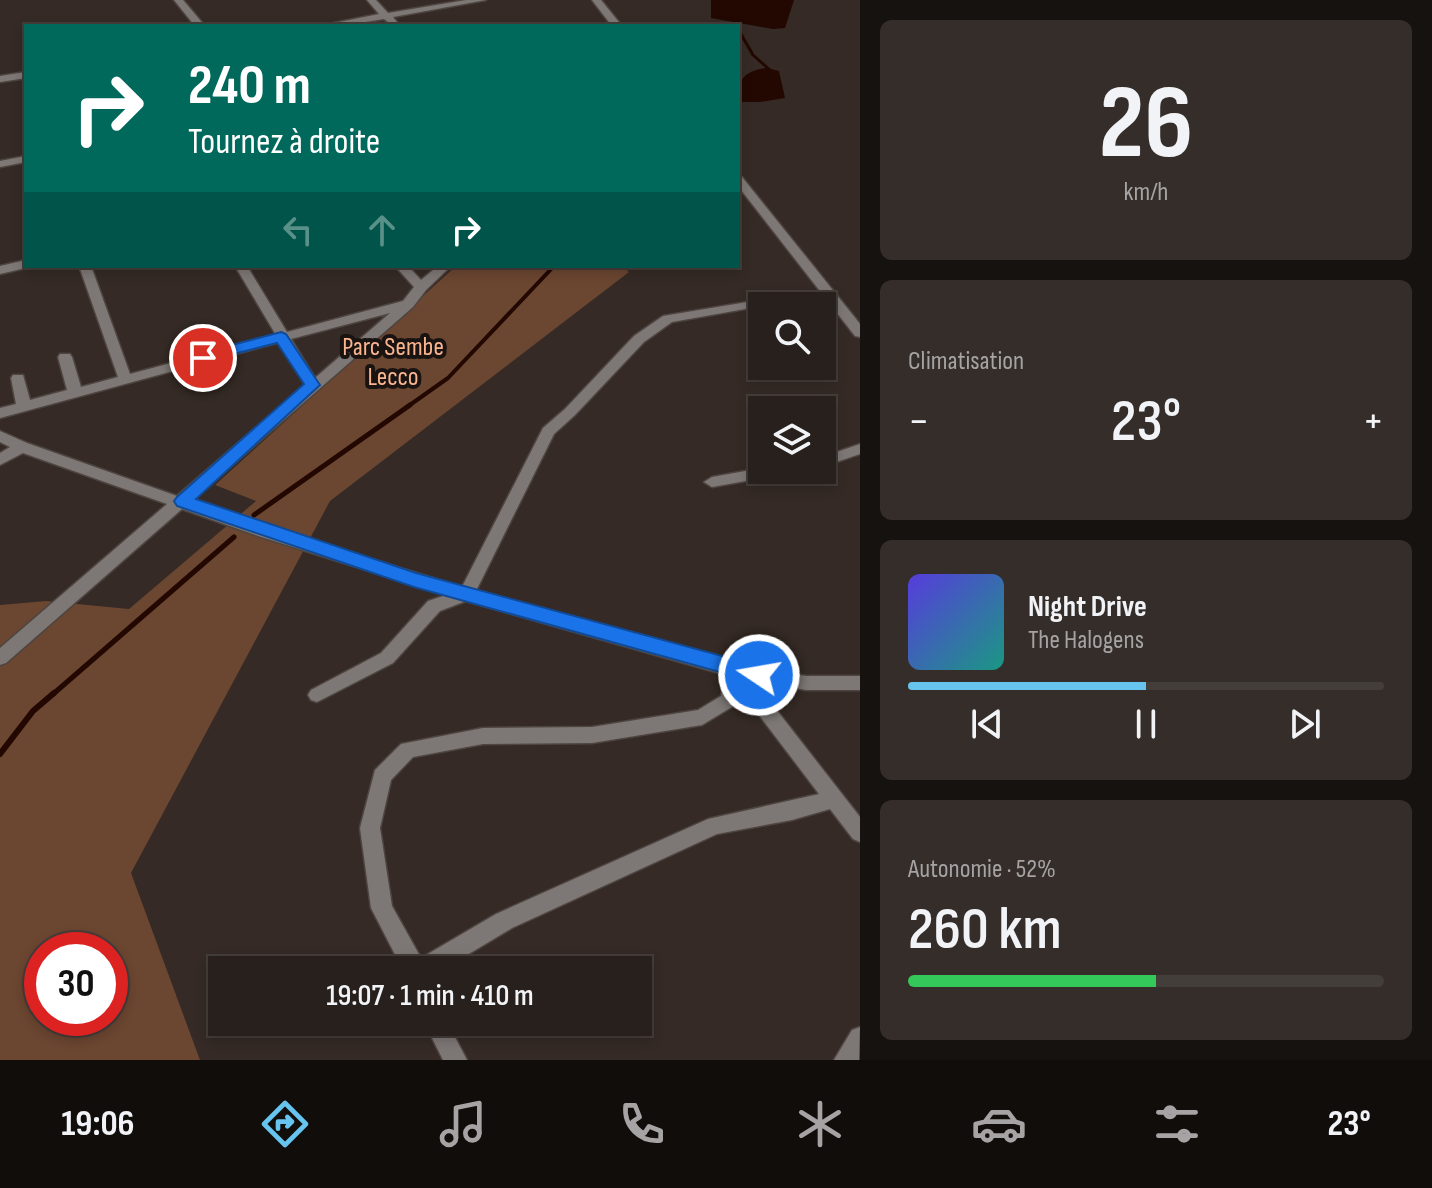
<!DOCTYPE html>
<html lang="fr">
<head>
<meta charset="utf-8">
<style>
	body { margin:0; font-family:"Sofia Sans Condensed",sans-serif; background:#342d29; color:#f1f3f6; height:100vh; display:flex; flex-direction:column; font-size:30px; white-space:nowrap }
	* { box-sizing:border-box; margin:0 }
	p { font-size:26px; color:#a5a3a3 }
	.icon { flex:none; width:44px; height:44px; fill:none; stroke:currentColor; stroke-width:2; stroke-linecap:round; stroke-linejoin:round }
	.map { position:relative; flex:1; overflow:hidden }
	.drawer { display:flex; flex-direction:column; gap:20px; padding:20px; background:#16120f; width:572px }
	.drawer>* { flex:none }
	.top-card { position:absolute; left:24px; top:24px; width:716px; height:244px; border-radius:0px; box-shadow:0 4px 12px #0003,0 0 0 2px #443e3b; background:#00695c; color:#fff; overflow:hidden }
	.fabs { position:absolute; left:748px; top:292px; display:grid; gap:16px }
	.fabs a { display:grid; place-items:center; width:88px; height:88px; border-radius:0px; background:#28201c; box-shadow:0 4px 12px #0003,0 0 0 2px #443e3b; font-size:40px }
	.speed { position:absolute; left:24px; top:932px; display:flex; gap:16px; font-size:40px; font-weight:700; text-align:center }
	.speed>* { display:grid; place-content:center; width:104px; height:104px; border-radius:50%; background:#28201c; box-shadow:0 4px 12px #0003,0 0 0 2px #443e3b; line-height:1 }
	.speed .limit { border:12px solid #d22; background:#fff; color:#111 }
	.pin { position:absolute; display:grid; place-items:center; width:68px; height:68px; color:#fff; margin:-34px; border:4px solid #fff; border-radius:50%; box-shadow:0 2px 8px #0007 }
	.me { position:absolute; width:88px; margin:-44px; rotate:282deg; stroke-linejoin:round; filter:drop-shadow(0 0 6px #0008) }
	.turn { display:flex; align-items:center; gap:28px; height:168px; padding:0 32px; font-size:36px }
	.turn .icon { width:104px; height:104px; stroke-width:2.5 }
	.turn b { display:block; font-size:56px; line-height:68px }
	.lanes { display:flex; align-items:center; height:76px; padding:0 32px; background:#0003; justify-content:center; gap:40px; direction:ltr }
	.lanes .off { opacity:.35 }
	.big { font-size:60px; font-weight:600; line-height:1.1 }
	.drawer .card { flex:1; display:flex; flex-direction:column; justify-content:center; gap:12px; min-width:0; padding:0 28px; border-radius:12px; background:#342d29 }
	.drawer .dial { align-items:center; gap:0 }
	.dial b { font-size:104px; line-height:1 }
	.song { display:flex; align-items:center; gap:24px }
	.cover { width:96px; height:96px; border-radius:12px; background:linear-gradient(135deg,hsl(250 70% 55%),hsl(170 70% 35%)) }
	.played { height:8px; border-radius:4px; background:linear-gradient(90deg,#66c4ef 50%,#443e3b 50%) }
	.keys { display:flex; justify-content:space-around; direction:ltr }
	.heat { display:flex; justify-content:space-between; align-items:center; font-size:44px; direction:ltr }
	.charge { height:12px; border-radius:6px; background:linear-gradient(90deg,#34c759 52%,#443e3b 0) }
	.trip { position:absolute; left:208px; top:956px; width:444px; height:80px; border-radius:0px; background:#28201c; box-shadow:0 4px 12px #0003,0 0 0 2px #443e3b; font-weight:600; line-height:80px; text-align:center }
	.menu { display:flex; height:128px; justify-content:space-around; align-items:center; background:#100d0b; color:#a5a3a3 }
	.menu .icon { width:56px; height:56px }
	.menu .selected { color:#66c4ef }
	.menu b { font-size:36px; color:#f1f3f6 }
	main { display:flex; flex:1; min-height:0 }
	.map>svg:first-child { display:block }
	.green { fill:#6b4631; fill-rule:evenodd }
	.water { fill:#220800 }
	.lines { fill:none; stroke-linecap:round; stroke-linejoin:round }
	.stream-far3 { stroke:#220800; stroke-width:3 }
	.stream-far2 { stroke:#220800; stroke-width:4 }
	.stream-far1 { stroke:#220800; stroke-width:5 }
	.stream { stroke:#220800; stroke-width:6 }
	.minor-casing { stroke:#4f4540; stroke-width:3 }
	.tertiary-casing { stroke:#4f4540; stroke-width:3 }
	.minor { fill:#7d7875; fill-rule:evenodd }
	.tertiary { fill:#7d7875; fill-rule:evenodd }
	.route { fill:#1a73e8; stroke:#114b97; stroke-width:2 }
	.labels { text-anchor:middle; dominant-baseline:central; stroke-width:8; stroke-linejoin:round; paint-order:stroke }
	.park-label { font-size:26px; fill:#fab48e; stroke:#191412 }
</style>
</head>
<body>
<main>
<div class="map">
<svg width="860" height="1060" viewBox="0 0 860 1060">
	<rect width="100%" height="100%" fill="#352a25"/>
	<!-- green -->
	<path class="green" d="M456 266H622L629 272 330 501 131 873 200 1060H0V605L46 601 129 609 256 501 215 485ZM42 950H110V1018H42Z"/>
	<!-- water -->
	<path class="water" d="M711 0H794L785 28 773 29 711 18Z
		M767 68 779 71 785 98 760 102H740C734 80 747 70 767 68Z"/>
	<g class="lines">
		<!-- stream-far3 -->
		<path class="stream-far3" d="M738 29 753 55 771 71"/>
		<!-- stream-far2 -->
		<path class="stream-far2" d="M407 407 448 378 554 266"/>
		<!-- stream-far1 -->
		<path class="stream-far1" d="M254 515 410 405
			M52 695 234 537"/>
		<!-- stream -->
		<path class="stream" d="M0 754 33 711 54 693"/>
		<defs>
			<path id="minor" d="M174 0H183L205 26H195Z
				M367 0H376L388 13 466 0H486L393 17 397 22 392 25 384 19 341 26H319L379 14Z
				M26 72V78L0 82V76Z
				M26 156V162L0 167V161Z
				M26 260V266L30 267 0 274V266Z
				M79 266H91L130 374 276 335 235 266H247L287 332 403 301 414 287 395 266H408L421 280 438 266H451L426 290 413 307 191 501 270 528 462 587 543 428 565 409 634 336 663 316 784 296 837 295 838 298 832 302 762 306 672 322 644 342 575 415 554 434 476 591 736 664 806 676H860V690H806L754 681 860 817V842L853 839 830 809 792 820 717 834 512 928 442 970H403L371 908 360 828 375 770 401 744 483 728 592 727 698 710 721 696 726 675 466 601 440 611 393 663 317 702 311 700 308 695 311 690 381 653 428 601 446 595 258 536 182 509 6 663 0 665V648L167 504 23 453 0 465V453L10 447 0 442V431L27 443 177 496 305 385 280 342 0 418V408L16 404 11 378 13 375H23L30 400 67 390 58 357 60 354H70L72 357 81 387 118 377ZM390 313 315 378 291 339ZM740 690 819 794 708 819 496 914 421 958 392 906 380 828 391 780 413 757 483 744 592 743 702 725 735 705Z
				M860 444V454L822 467V457Z
				M762 468V470H788L780 475 712 487 704 482 712 477Z
				M424 1022H447L467 1060H443Z
				M860 1027 859 1060H834L852 1030Z"/>
			<path id="tertiary" d="M592 0H601L622 26H612Z
				M738 176 742 177 860 324V337L855 336 738 186Z"/>
		</defs>
		<!-- minor casing -->
		<use href="#minor" class="minor-casing"/>
		<!-- tertiary casing -->
		<use href="#tertiary" class="tertiary-casing"/>
		<!-- minor -->
		<use href="#minor" class="minor"/>
		<!-- tertiary -->
		<use href="#tertiary" class="tertiary"/>
	</g>
	<!-- route -->
	<path class="route" d="M281 332 286 334 320 385 196 499 416 573 759 666 766 669 769 675 766 680 759 683 414 587 177 506 174 501 177 497 304 384 277 343 203 362 195 358 198 354Z"/>
	<g class="labels">
		<!-- park labels -->
		<g class="park-label">
			<text x="393" y="347">Parc Sembe<tspan x="393" dy="30">Lecco</tspan></text>
		</g>
	</g>
</svg>
<div class="fabs">
<a><svg class="icon" aria-label="search" viewBox="0 0 24 24"><circle cx="10" cy="10" r="6"/><path d="M15 15l6 6"/></svg></a>
<a><svg class="icon" aria-label="layers" viewBox="0 0 24 24"><path d="M12 4l9 5-9 5-9-5zM3 14l9 5 9-5"/></svg></a>
</div>
<div class="speed"><div class="limit">30</div></div>
<div class="pin" style="left:203px;top:358px;background:#d93025"><svg class="icon" aria-label="arrive" viewBox="0 0 24 24"><path d="M6 21V4h12l-3 4 3 4H6"/></svg></div>
<svg class="me" style="left:759px;top:675px" viewBox="-20 -20 40 40"><circle r="17" fill="#1a73e8" stroke="#fff" stroke-width="3"/><path d="M0-11L8 9 0 5-8 9z" fill="#fff"/></svg>
<div class="trip">19:07 · 1 min · 410 m</div>
<div class="top-card">
<div class="turn"><svg class="icon" aria-label="right" viewBox="0 0 24 24"><path d="M7 20v-9h11M14 6l5 5-5 5"/></svg><div><b>240 m</b>Tournez à droite</div></div>
<div class="lanes"><svg class="icon off" aria-label="left" viewBox="0 0 24 24"><path d="M17 20v-9H6M10 6l-5 5 5 5"/></svg><svg class="icon off" aria-label="ahead" viewBox="0 0 24 24"><path d="M12 20V5M6 11l6-6 6 6"/></svg><svg class="icon" aria-label="right" viewBox="0 0 24 24"><path d="M7 20v-9h11M14 6l5 5-5 5"/></svg></div>
</div>
</div>
<section class="drawer">
<div class="card dial"><b>26</b><p>km/h</p></div>
<div class="card"><p>Climatisation</p>
<div class="heat"><a>−</a><b class="big">23°</b><a>+</a></div>
</div>
<div class="card">
<div class="song"><i class="cover"></i><div><b>Night Drive</b><p>The Halogens</p></div></div>
<div class="played"></div>
<div class="keys"><svg class="icon" aria-label="previous" viewBox="0 0 24 24"><path d="M18 5L8 12l10 7zM5 5v14"/></svg><svg class="icon" aria-label="pause" viewBox="0 0 24 24"><path d="M8 5v14M16 5v14"/></svg><svg class="icon" aria-label="next" viewBox="0 0 24 24"><path d="M6 5l10 7-10 7zM19 5v14"/></svg></div>
</div>
<div class="card"><p>Autonomie · 52%</p><b class="big">260 km</b><div class="charge"></div></div>
</section>
</main>
<nav class="menu">
<b>19:06</b>
<svg class="icon selected" aria-label="directions" viewBox="0 0 24 24"><path d="M12 3l9 9-9 9-9-9zM9 14v-3h6M13 9l2 2-2 2"/></svg>
<svg class="icon" aria-label="music" viewBox="0 0 24 24"><path d="M9 18V5l10-2v13"/><circle cx="6" cy="18" r="3"/><circle cx="16" cy="16" r="3"/></svg>
<svg class="icon" aria-label="phone" viewBox="0 0 24 24"><path d="M5 4h4l2 5-3 2q2 4 5 5l2-3 5 2v4C11 20 4 13 5 4z"/></svg>
<svg class="icon" aria-label="climate" viewBox="0 0 24 24"><path d="M12 3v18M4 7l16 10M4 17L20 7"/></svg>
<svg class="icon" aria-label="car" viewBox="0 0 24 24"><path d="M5 17H2v-5l4-1 3-4h7l3 4 3 1v5h-3M9 17h6M6 11h13"/><circle cx="7" cy="17" r="2"/><circle cx="17" cy="17" r="2"/></svg>
<svg class="icon" aria-label="filters" viewBox="0 0 24 24"><path d="M4 7h16M4 17h16"/><circle cx="9" cy="7" r="2"/><circle cx="15" cy="17" r="2"/></svg>
<b>23°</b>
</nav>
</body>
</html>
